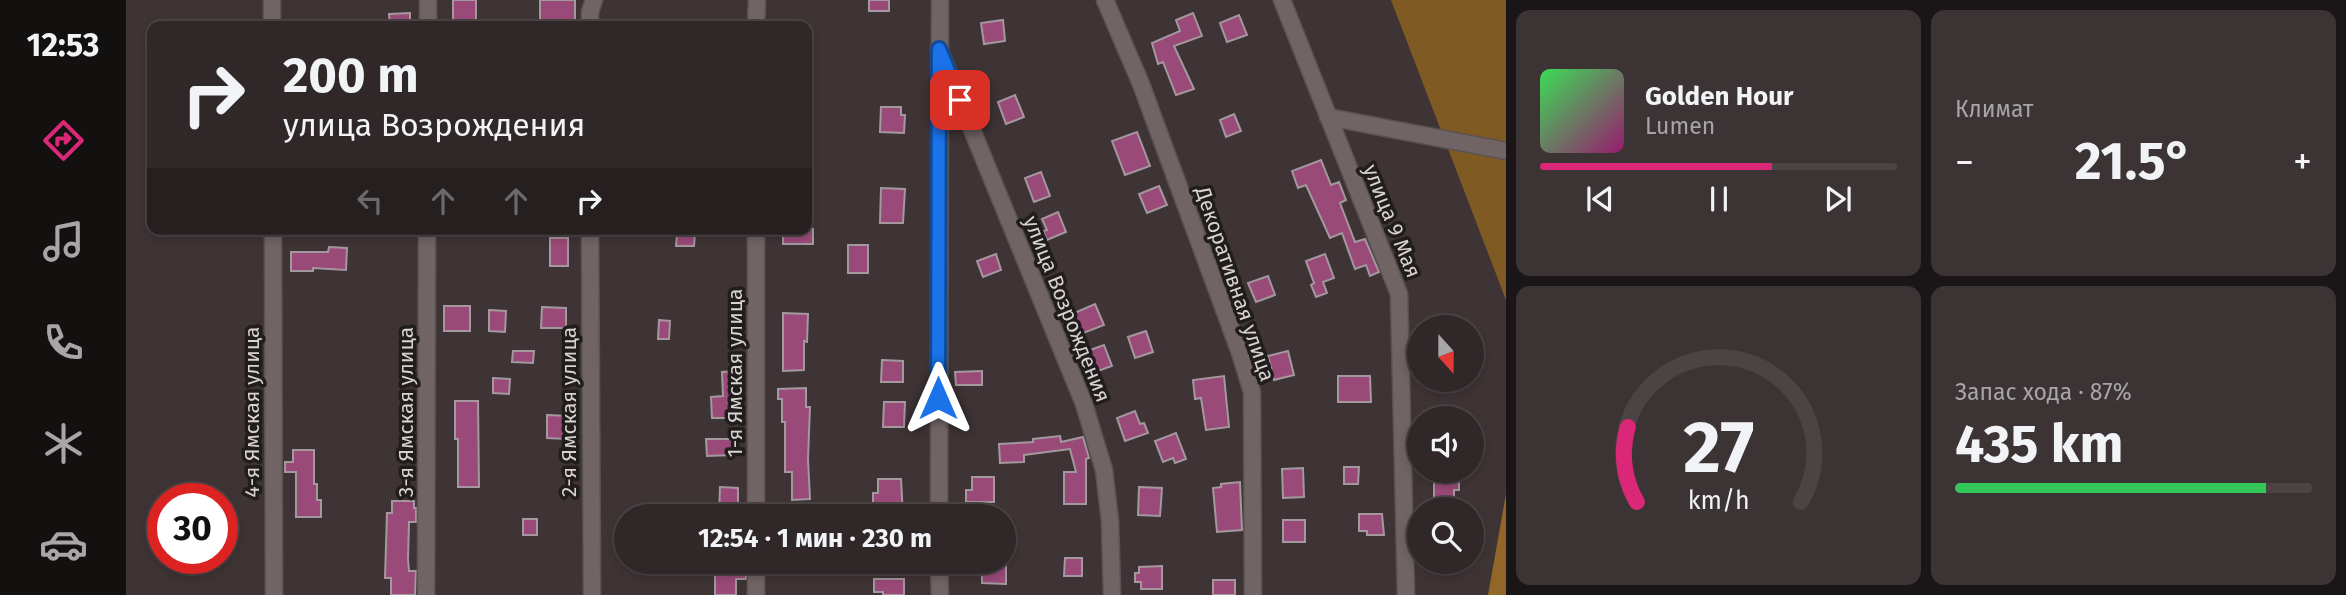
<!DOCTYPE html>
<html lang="ru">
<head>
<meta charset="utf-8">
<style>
	body { margin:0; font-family:"Fira Sans",sans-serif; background:#3b3334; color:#f1f3f6; height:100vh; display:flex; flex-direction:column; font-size:26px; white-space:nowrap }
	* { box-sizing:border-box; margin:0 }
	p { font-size:23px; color:#a7a5a8 }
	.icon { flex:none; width:38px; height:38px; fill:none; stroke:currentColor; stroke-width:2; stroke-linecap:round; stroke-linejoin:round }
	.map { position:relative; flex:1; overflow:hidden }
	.details { display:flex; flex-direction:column; gap:10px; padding:10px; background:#1a1516; width:840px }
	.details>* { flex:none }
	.top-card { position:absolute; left:21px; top:21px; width:665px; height:214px; border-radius:14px; box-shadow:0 4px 10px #0003,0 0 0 2px #4a4445; background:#2f2728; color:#f1f3f6; overflow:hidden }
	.needle { width:46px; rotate:159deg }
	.tools { position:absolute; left:1281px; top:315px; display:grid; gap:14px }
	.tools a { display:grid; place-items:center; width:77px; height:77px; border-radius:50%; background:#2f2728; box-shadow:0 4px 10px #0003,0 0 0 2px #4a4445; font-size:35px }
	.speed { position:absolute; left:21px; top:483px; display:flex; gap:14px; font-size:35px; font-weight:700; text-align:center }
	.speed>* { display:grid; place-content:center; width:91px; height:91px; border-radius:50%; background:#2f2728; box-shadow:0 4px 10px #0003,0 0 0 2px #4a4445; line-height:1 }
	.speed .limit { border:10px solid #d22; background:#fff; color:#111 }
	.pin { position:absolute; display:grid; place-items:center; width:60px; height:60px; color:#fff; margin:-30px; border-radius:14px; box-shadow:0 4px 10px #0006 }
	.me { position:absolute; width:77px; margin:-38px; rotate:0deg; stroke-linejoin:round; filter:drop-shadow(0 0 5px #0008) }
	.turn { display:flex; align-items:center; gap:24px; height:147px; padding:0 21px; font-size:32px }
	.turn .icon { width:91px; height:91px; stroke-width:2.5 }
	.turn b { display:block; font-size:49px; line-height:60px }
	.lanes { display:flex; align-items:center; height:66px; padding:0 21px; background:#0003; justify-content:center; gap:35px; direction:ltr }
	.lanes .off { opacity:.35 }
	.big { font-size:52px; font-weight:700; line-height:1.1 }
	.details .tile { flex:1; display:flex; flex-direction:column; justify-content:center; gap:10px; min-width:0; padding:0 24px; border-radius:14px; background:#3b3334 }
	.details .dial { align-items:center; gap:0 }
	.dial svg { height:182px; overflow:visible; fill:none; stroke:#4a4445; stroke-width:7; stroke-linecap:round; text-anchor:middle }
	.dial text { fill:#f1f3f6; stroke:none }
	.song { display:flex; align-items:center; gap:21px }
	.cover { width:84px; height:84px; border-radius:10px; background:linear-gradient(135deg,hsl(130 70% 55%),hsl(320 70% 35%)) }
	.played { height:7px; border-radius:4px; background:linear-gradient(90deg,#db2777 65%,#4a4445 65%) }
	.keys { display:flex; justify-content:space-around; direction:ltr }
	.heat { display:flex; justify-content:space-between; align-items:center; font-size:38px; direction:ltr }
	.charge { height:10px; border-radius:5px; background:linear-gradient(90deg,#34c759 87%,#4a4445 0) }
	.details .tiles { flex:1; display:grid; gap:10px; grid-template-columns:repeat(2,1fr) }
	.trip { position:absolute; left:488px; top:504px; width:402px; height:70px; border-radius:35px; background:#2f2728; box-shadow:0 4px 10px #0003,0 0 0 2px #4a4445; font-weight:700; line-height:70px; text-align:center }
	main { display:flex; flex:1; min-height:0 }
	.menu { display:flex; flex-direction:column; width:126px; justify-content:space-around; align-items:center; background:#131010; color:#a7a5a8 }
	.menu .icon { width:49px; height:49px }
	.menu .active { color:#db2777 }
	.menu b { font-size:32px; color:#f1f3f6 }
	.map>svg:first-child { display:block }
	.green { fill:#7f5a23 }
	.forest { fill:#916626 }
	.building { fill:#9a4a79; stroke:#a3989d; stroke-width:2 }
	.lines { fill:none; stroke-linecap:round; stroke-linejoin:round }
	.minor-casing { stroke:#5b5353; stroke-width:19 }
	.minor { stroke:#706465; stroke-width:16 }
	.route-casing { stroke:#114b97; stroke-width:18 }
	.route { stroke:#1a73e8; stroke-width:12 }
	.labels { text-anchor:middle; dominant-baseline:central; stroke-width:7; stroke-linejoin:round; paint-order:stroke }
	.street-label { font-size:21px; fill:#d8d2d2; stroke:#221d1d }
</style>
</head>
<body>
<main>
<nav class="menu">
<b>12:53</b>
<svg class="icon active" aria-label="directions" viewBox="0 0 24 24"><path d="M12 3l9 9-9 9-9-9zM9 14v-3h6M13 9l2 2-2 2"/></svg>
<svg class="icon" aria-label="music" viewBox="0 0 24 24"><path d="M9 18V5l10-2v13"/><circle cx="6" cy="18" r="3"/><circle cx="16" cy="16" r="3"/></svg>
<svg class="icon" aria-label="phone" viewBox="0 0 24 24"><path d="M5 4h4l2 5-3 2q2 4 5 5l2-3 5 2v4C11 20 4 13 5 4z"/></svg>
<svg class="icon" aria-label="climate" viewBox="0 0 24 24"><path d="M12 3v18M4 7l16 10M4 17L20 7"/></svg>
<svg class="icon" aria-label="car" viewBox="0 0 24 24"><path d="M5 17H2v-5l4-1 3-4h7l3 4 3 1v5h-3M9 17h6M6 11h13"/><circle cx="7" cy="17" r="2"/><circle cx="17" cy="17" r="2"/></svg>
</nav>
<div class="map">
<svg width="1380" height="595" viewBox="0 0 1380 595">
	<rect width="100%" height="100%" fill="#3f3435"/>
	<!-- green -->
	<path class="green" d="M1265 0H1380V300Z"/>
	<!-- forest -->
	<path class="forest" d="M1380 494V595H1362Z"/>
	<!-- building -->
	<path class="building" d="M327 0H350V26H327Z
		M414 0H449V26H414Z
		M743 0H763V11H743Z
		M284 13V26H264L263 14Z
		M1067 13 1076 36 1048 46 1068 89 1050 95 1037 62 1032 64 1026 43 1054 31 1050 20Z
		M1113 15 1121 35 1101 42 1094 23Z
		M877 20 879 41 858 44 855 23Z
		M889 95 898 117 880 124 872 102Z
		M755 107H775V115H779L778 133 754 132Z
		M1108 114 1115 131 1100 137 1094 120Z
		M1011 132 1024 166 999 175 986 141Z
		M1195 160 1205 185 1213 182 1220 200 1214 203 1229 242 1239 239 1253 272 1244 276 1240 265 1229 269 1216 233 1204 238 1180 185 1172 188 1166 171Z
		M915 172 924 196 908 202 899 178Z
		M1033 186 1041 205 1021 213 1013 194Z
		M755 188 779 189 777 223H754Z
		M932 212 940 232 921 240 917 231 921 230 916 219Z
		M657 229H687V244H657Z
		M551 234H569L568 246H550Z
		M424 238H442V266H424Z
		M722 245H742V273H722Z
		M203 247 221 248 220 270 187 268V271H165V252H202Z
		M870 254 875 270 857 277 851 261Z
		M1199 254 1208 278 1197 282 1201 293 1190 297 1185 285 1188 283 1180 261Z
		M1142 276 1149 295 1130 302 1122 283Z
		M969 304 978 325 947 337 943 326 950 323 946 314Z
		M318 306H344V331H318Z
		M416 307 440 308V328H415Z
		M363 310 380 311 379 332 363 331Z
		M657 313 682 314 681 342 678 341V370L657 371Z
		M533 320 544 321 543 339H532Z
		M1020 331 1027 352 1009 358 1002 337Z
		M978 345 986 366 969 372 961 351Z
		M387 351H408L407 363 386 362Z
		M1162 351 1168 375 1148 380 1142 356Z
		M756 360 777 361V382H755Z
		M609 371V384H606L607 418H586L585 397 597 396 596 372Z
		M856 371V385H830L829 372Z
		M1098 376 1103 427 1080 430 1075 398 1069 399 1067 380Z
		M1212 376H1244L1245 402H1212Z
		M367 378 384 379 383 394 367 393Z
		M680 388V407H684L682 459 684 499 666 500V472H659V422H656V399H652V389Z
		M329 401H352L353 487H332V439H329Z
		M758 402H779L778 427H757Z
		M1009 411 1014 424 1018 423 1022 433 999 441 991 418Z
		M421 415 442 416 441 439 421 438Z
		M1050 433 1060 459 1049 463 1047 458 1037 462 1029 441Z
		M934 436 935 442 957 437 963 458 960 459V504H938V472H950L944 449 898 455V462L874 463 873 444 907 442V439Z
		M580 439H607V455L581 456Z
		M167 450H188V484H191V500H195V517H170V472H159V462H167Z
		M1218 467H1233L1232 484H1218Z
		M1177 468 1178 497 1157 498 1156 469Z
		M846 477H868V502H840V490H846Z
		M752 479H775L777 516 751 515V506H747V493H752Z
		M1308 480H1333V490H1328V500H1308Z
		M1114 482 1116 530 1091 532 1087 488 1095 487V484Z
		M594 487 612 488V516H593Z
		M1013 487 1036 488 1034 516 1012 515Z
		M266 501H288V508H290V522H283L282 559 283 571H290L289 595H265V578H259L261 513H266Z
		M1233 514H1256L1258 535H1241V531H1233Z
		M397 519H411V535H397Z
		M1157 520H1179V542H1157Z
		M939 558H956V576H938Z
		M589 562H611V570H620V579H610V595H589Z
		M856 562H880V584L856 583Z
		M1036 566V589H1015V582H1009V573H1013V567Z
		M748 579H778V595H757V592H748Z
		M1087 580H1109V595H1087Z"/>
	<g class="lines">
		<defs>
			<path id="minor" d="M146 0V26
				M979 0 1015 84 1113 350 1126 392 1127 595
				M1156 0 1273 294 1280 595
				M302 26V0
				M464 26V12L468 0
				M630 26 631 0
				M813 49 958 404 978 470 984 521 986 595
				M1202 117 1380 151
				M147 229 148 595
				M464 229 466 595
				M630 229V516
				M813 516 814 0
				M630 562V595
				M813 562 814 595
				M300 595 301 229"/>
		</defs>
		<!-- minor casing -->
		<use href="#minor" class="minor-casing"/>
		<!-- minor -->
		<use href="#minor" class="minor"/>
	</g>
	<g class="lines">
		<defs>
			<path id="route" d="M812 398 813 49 834 100"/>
		</defs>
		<!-- route casing -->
		<use href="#route" class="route-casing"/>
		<!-- route -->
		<use href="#route" class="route"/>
	</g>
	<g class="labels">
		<!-- street labels -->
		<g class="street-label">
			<text transform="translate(1266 221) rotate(68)">улица 9 Мая</text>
			<text transform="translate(1109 284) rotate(71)">Декоративная улица</text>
			<text transform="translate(941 309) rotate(68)">улица Возрождения</text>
			<text transform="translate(609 373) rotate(-90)">1-я Ямская улица</text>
			<text transform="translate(126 412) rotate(-90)">4-я Ямская улица</text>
			<text transform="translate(280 412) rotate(-90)">3-я Ямская улица</text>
			<text transform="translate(443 412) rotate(-90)">2-я Ямская улица</text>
		</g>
	</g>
</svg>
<div class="tools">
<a><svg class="needle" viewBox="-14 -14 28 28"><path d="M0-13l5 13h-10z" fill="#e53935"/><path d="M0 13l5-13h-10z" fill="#a7a5a8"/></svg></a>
<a><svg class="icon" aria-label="sound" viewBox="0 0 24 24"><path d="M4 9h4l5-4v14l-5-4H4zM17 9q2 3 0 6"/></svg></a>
<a><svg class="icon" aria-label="search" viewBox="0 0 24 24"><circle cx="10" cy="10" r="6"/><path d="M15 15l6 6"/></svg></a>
</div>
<div class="speed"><div class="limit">30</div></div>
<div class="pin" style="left:834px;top:100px;background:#d93025"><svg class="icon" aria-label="arrive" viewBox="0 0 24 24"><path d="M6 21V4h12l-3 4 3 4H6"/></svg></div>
<svg class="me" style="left:812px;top:398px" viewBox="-20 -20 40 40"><path d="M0-17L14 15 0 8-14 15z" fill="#1a73e8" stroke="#fff" stroke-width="4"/></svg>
<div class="trip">12:54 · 1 мин · 230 m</div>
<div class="top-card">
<div class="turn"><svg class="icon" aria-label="right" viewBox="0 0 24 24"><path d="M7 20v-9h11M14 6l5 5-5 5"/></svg><div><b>200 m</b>улица Возрождения</div></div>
<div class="lanes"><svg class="icon off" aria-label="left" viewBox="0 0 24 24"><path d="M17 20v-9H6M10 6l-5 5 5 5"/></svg><svg class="icon off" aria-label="ahead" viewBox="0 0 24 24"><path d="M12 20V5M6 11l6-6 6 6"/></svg><svg class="icon off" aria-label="ahead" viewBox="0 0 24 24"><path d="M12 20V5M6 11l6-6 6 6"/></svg><svg class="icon" aria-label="right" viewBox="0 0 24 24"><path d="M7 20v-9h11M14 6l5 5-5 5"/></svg></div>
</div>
</div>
<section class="details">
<div class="tiles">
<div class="tile">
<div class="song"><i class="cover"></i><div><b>Golden Hour</b><p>Lumen</p></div></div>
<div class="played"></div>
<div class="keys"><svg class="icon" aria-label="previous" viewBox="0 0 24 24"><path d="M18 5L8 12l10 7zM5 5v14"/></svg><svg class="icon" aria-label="pause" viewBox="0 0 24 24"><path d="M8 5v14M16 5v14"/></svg><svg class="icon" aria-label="next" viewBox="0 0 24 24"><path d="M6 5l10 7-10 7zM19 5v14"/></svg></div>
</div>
<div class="tile"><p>Климат</p>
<div class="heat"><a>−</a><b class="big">21.5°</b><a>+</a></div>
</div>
<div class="tile dial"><svg viewBox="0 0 100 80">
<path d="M14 69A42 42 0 1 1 86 69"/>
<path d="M14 69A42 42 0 0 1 10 36" stroke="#db2777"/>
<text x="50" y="56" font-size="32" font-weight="700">27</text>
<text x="50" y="72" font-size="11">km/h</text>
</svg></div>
<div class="tile"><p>Запас хода · 87%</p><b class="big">435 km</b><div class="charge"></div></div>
</div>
</section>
</main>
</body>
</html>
